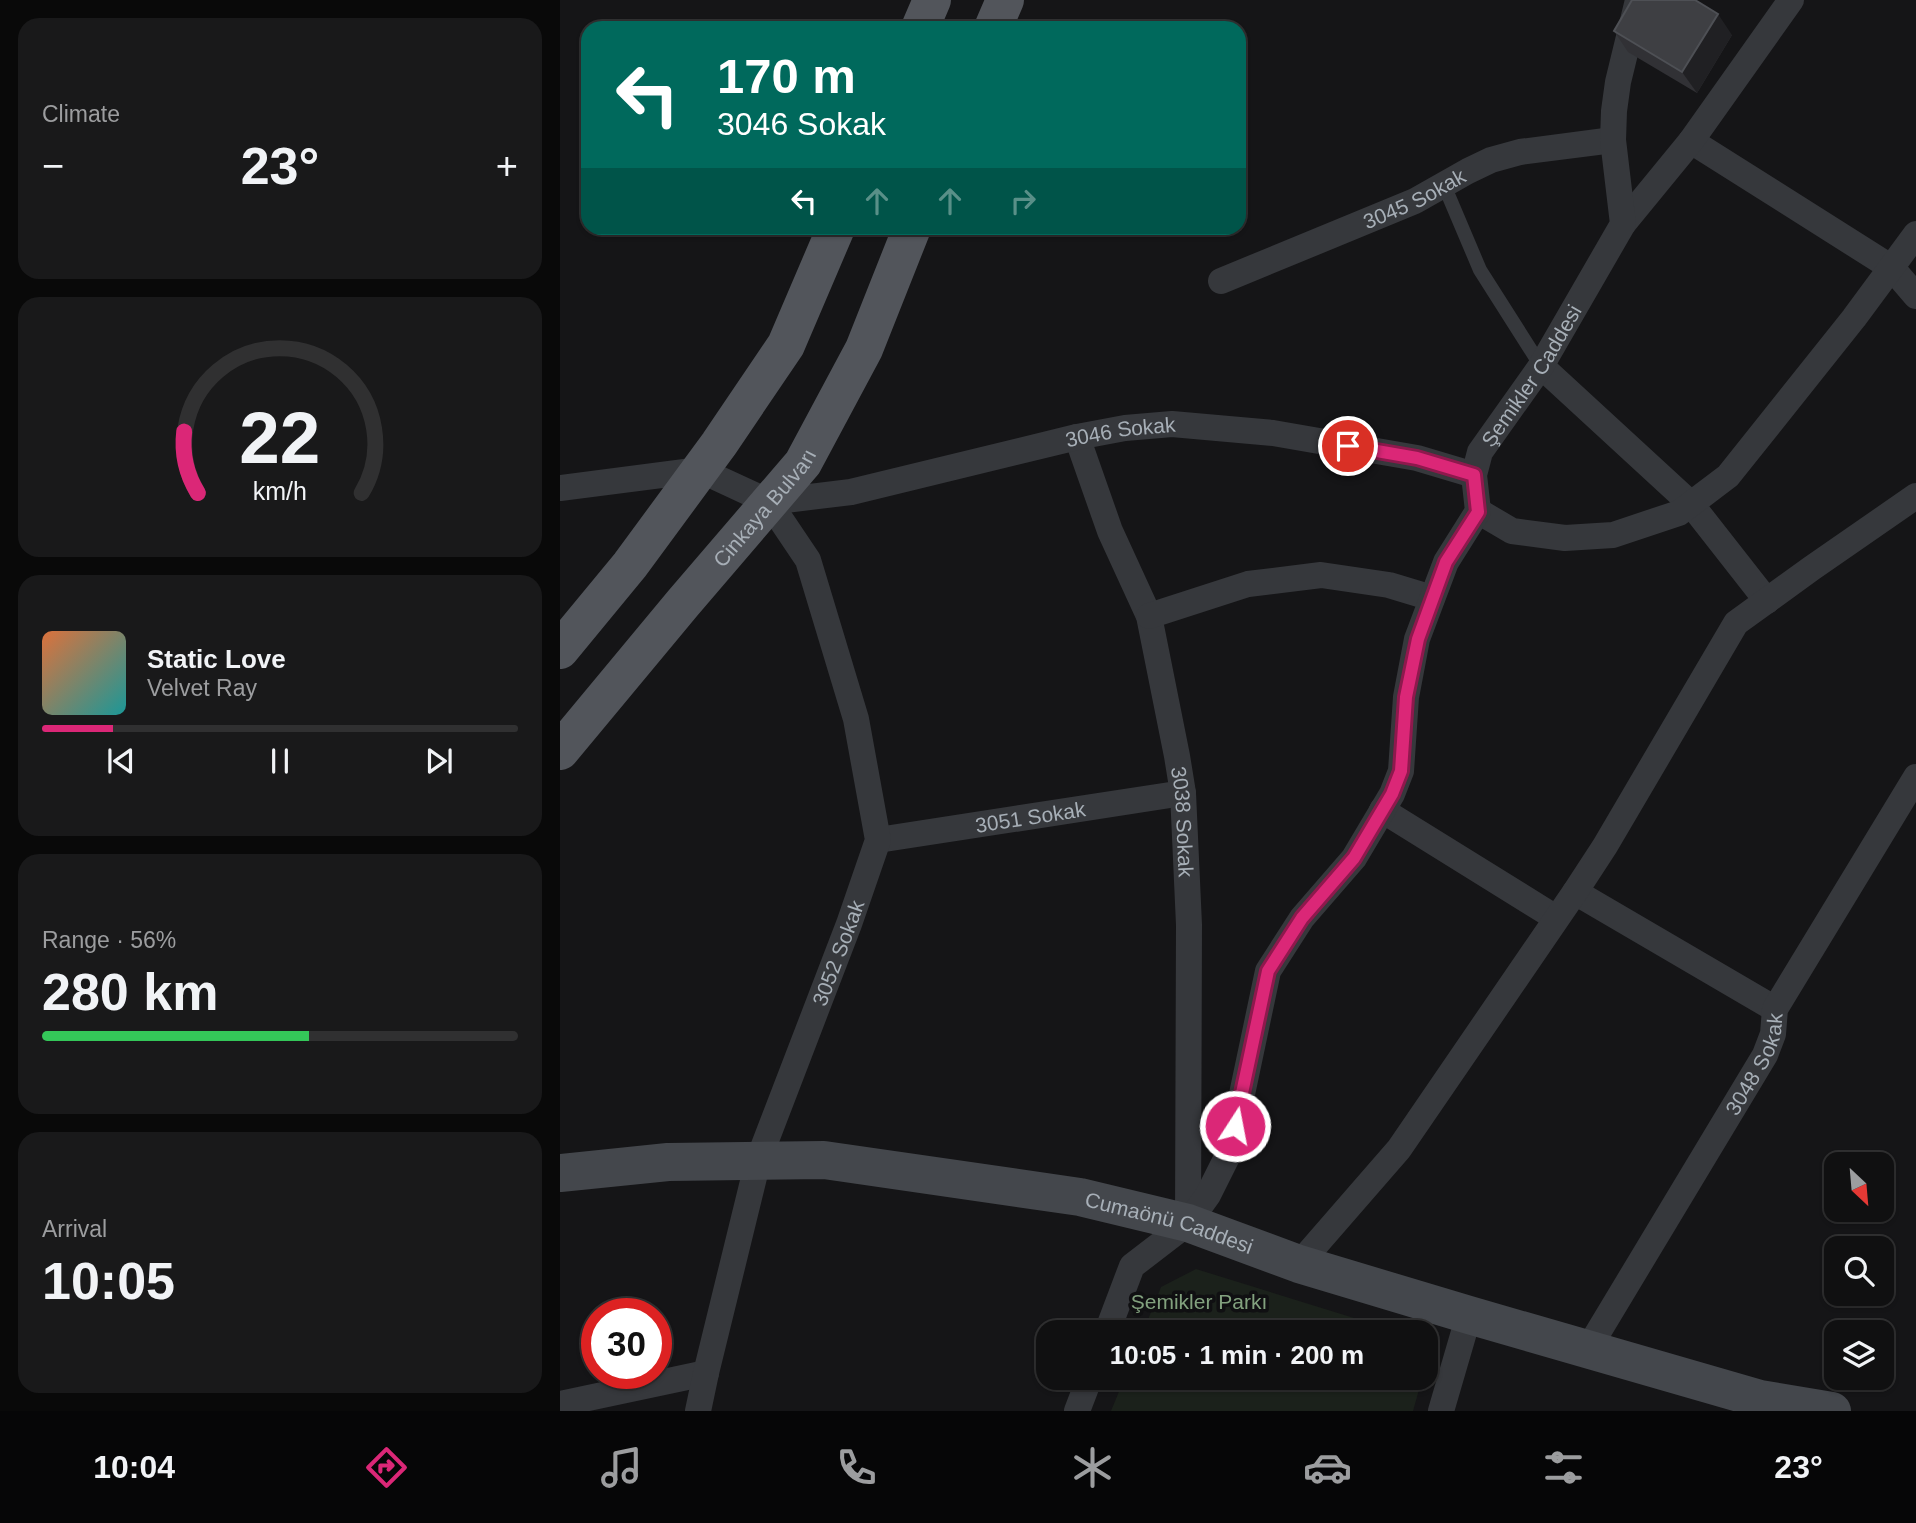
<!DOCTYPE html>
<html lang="en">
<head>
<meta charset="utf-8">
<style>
	body { margin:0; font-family:Helvetica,sans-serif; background:#19191a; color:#f1f3f6; height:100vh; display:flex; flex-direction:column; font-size:26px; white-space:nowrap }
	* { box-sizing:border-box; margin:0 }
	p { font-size:23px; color:#9c9d9f }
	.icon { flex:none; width:38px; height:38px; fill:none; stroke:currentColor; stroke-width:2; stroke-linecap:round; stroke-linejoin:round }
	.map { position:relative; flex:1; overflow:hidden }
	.sheet { display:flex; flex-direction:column; gap:18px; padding:18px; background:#090909; width:560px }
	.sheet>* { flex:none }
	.hud { position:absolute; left:21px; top:21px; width:665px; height:214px; border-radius:21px; box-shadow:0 2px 5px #0004,0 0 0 2px #303031; background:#00695c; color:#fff; overflow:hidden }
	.needle { width:46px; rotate:154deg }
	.buttons { position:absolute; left:1264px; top:1152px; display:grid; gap:14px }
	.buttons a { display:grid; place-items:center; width:70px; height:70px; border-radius:14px; background:#101011; box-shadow:0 2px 5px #0004,0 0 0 2px #303031; font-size:35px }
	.speed { position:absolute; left:21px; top:1298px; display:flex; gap:14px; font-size:35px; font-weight:700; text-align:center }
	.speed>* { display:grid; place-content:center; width:91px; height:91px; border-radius:50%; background:#101011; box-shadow:0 2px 5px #0004,0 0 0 2px #303031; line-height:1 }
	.speed .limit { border:10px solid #d22; background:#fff; color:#111 }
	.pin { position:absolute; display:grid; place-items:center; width:60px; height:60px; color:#fff; margin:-30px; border:4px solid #fff; border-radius:50%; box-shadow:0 2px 7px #0007 }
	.me { position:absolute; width:77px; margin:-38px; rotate:11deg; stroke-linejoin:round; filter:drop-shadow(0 0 5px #0008) }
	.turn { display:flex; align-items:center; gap:24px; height:147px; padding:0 21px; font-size:32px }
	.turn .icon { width:91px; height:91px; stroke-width:2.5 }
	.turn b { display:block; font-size:49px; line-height:60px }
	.lanes { display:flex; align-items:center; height:66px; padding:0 21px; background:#0003; justify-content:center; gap:35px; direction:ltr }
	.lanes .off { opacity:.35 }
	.big { font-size:52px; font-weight:800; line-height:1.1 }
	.sheet .widget { flex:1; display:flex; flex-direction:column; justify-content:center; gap:10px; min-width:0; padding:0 24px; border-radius:21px; background:#19191a }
	.sheet .dial { align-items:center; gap:0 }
	.dial svg { height:182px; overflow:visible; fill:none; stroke:#303031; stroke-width:7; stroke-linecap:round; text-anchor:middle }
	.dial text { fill:#f1f3f6; stroke:none }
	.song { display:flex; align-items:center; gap:21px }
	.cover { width:84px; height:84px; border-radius:10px; background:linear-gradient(135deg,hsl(20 70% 55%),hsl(180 70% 35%)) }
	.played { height:7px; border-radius:4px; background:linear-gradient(90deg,#db2777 15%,#303031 15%) }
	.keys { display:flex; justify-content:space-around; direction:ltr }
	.heat { display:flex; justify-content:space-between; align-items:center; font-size:38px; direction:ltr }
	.charge { height:10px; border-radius:5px; background:linear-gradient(90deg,#34c759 56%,#303031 0) }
	.trip { position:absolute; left:476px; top:1320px; width:402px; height:70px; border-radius:21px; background:#101011; box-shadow:0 2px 5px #0004,0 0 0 2px #303031; font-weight:800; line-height:70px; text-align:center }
	.tab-bar { display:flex; height:112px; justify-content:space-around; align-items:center; background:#060607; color:#9c9d9f }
	.tab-bar .icon { width:49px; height:49px }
	.tab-bar .active { color:#db2777 }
	.tab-bar b { font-size:32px; color:#f1f3f6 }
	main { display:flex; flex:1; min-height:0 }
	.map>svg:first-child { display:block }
	.green { fill:#1b211b }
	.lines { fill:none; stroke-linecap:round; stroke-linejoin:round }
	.lane { stroke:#36383c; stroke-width:14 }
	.street { stroke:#36383c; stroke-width:26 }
	.secondary { stroke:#44474c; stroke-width:38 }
	.primary { stroke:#52555b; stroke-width:38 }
	.wall { fill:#313135 }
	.shaded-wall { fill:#202023 }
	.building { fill:#3e3f43; stroke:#4e5055; stroke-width:2 }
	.route-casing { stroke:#8e194d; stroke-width:18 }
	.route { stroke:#db2777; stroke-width:12 }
	.labels { text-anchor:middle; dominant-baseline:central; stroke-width:7; stroke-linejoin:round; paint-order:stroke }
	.street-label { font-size:21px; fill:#a7afb7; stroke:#101012 }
	.park-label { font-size:21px; fill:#82a17e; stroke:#101012 }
</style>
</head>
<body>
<main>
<section class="sheet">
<div class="widget"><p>Climate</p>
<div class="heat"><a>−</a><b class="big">23°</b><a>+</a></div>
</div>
<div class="widget dial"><svg viewBox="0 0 100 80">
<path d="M14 69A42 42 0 1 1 86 69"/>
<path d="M14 69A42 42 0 0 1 8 42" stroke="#db2777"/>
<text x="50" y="56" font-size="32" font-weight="700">22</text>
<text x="50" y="72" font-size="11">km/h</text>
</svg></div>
<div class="widget">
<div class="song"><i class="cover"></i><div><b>Static Love</b><p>Velvet Ray</p></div></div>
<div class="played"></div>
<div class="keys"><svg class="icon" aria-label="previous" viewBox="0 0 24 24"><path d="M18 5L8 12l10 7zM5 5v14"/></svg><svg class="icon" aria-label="pause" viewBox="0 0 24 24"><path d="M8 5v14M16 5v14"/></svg><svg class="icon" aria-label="next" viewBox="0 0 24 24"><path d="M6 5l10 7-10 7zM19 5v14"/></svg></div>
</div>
<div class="widget"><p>Range · 56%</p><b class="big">280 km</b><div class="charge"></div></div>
<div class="widget"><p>Arrival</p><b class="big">10:05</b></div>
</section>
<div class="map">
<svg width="1356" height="1411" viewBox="0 0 1356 1411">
	<rect width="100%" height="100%" fill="#151517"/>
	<!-- green -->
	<path class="green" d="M636 1269 836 1331V1332H583L601 1287Z
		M565 1377H861L862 1379 853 1411H551Z"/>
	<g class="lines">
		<!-- lane -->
		<path class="lane" d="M884 185 920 270 981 366"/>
		<!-- street -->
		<g class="street">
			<path d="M1131 141 1332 268 1356 296"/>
			<path d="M1063 224 1131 141 1231 0"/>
			<path id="s1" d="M661 281 855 201 908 171 931 160 960 152 1053 140"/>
			<path d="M981 366 1131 504 1207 601"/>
			<path id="s2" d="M517 437 550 531 589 616 617 756 623 793 629 925 628 1223"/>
			<path d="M0 488 140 470 209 502"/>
			<path id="s3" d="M209 502 291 492 517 437 565 428 612 424 713 433 857 458 914 475"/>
			<path d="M918 511 952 531 1005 538 1053 535 1119 513 1168 476 1294 318 1356 234"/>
			<path d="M589 616 688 584 761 575 829 585 872 598"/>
			<path d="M822 810 996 918"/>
			<path id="s4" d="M318 840 623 793"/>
			<path d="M1015 892 1215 1009"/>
			<path d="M739 1264 839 1149 1015 892 1045 846 1176 623 1252 568 1356 496"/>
			<path id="s5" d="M547 1332 572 1266 628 1223 648 1195 670 1151 708 971 742 918 794 858 832 794 841 771 846 697 857 639 886 562 918 511 914 475 920 452 981 366 1063 224 1053 140 1054 111 1058 82 1078 0"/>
			<path id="s6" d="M1028 1349 1205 1055 1213 1034 1215 1009 1356 777"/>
			<path d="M0 1404 146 1373"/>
			<path id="s7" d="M138 1411 146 1373 198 1161 289 924 318 840 296 719 248 560 209 502"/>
			<path d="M517 1411 530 1377"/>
			<path d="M881 1411 909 1315"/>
		</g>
		<!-- secondary -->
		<path class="secondary" id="s8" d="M0 1173 108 1162 264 1160 520 1197 628 1223 739 1264 909 1315 1200 1399 1272 1411"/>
		<!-- primary -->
		<g class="primary">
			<path d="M360 28 372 0"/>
			<path d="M433 28 445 0"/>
			<path d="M0 650 70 565 159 444 226 345 276 228"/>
			<path id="s9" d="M0 751 123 603 243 463 304 349 352 228"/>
		</g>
	</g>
	<!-- wall -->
	<path class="wall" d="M1054 31 1172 35 1137 93 1068 52Z"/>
	<!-- shaded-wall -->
	<path class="shaded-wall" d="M1158 14 1172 35 1137 93 1122 72Z"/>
	<!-- building -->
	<path class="building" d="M1072 0H1135L1158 14 1122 72 1054 31Z"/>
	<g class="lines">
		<defs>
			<path id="route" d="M675 1126 708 971 742 918 794 858 832 794 841 771 846 697 858 639 886 562 918 512 914 475 857 458 788 446"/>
		</defs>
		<!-- route casing -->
		<use href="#route" class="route-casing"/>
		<!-- route -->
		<use href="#route" class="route"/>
	</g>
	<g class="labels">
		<!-- street labels -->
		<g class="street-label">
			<text stroke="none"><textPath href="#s1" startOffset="210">3045 Sokak</textPath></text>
			<text stroke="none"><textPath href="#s5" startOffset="1078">Şemikler Caddesi</textPath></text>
			<text stroke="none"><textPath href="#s3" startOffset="359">3046 Sokak</textPath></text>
			<text stroke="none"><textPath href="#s9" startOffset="318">Cinkaya Bulvarı</textPath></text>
			<text stroke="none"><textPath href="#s4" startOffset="154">3051 Sokak</textPath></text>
			<text stroke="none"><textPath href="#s2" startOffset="402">3038 Sokak</textPath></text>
			<text stroke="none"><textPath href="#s7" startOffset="480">3052 Sokak</textPath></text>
			<text stroke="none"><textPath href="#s6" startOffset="331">3048 Sokak</textPath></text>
			<text stroke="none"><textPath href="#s8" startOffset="616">Cumaönü Caddesi</textPath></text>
		</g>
		<!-- park labels -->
		<g class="park-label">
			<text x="639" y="1301">Şemikler Parkı</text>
		</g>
	</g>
</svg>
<div class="buttons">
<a><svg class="needle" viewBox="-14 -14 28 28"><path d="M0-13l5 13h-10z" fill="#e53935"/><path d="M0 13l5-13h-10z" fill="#9c9d9f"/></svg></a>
<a><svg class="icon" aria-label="search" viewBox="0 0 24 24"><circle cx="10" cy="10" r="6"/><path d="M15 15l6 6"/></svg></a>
<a><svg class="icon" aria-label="layers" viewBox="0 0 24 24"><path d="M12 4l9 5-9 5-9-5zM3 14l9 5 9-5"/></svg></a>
</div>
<div class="speed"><div class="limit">30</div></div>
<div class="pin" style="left:788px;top:446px;background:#d93025"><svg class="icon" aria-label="arrive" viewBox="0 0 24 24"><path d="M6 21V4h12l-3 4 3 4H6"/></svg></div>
<svg class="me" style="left:675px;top:1126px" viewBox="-20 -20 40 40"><circle r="17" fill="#db2777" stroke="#fff" stroke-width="3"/><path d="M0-11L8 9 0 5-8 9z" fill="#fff"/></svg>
<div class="trip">10:05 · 1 min · 200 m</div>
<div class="hud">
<div class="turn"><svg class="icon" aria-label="left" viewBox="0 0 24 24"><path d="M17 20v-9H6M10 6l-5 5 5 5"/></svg><div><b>170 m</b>3046 Sokak</div></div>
<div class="lanes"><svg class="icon" aria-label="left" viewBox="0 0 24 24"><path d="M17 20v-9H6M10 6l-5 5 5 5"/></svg><svg class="icon off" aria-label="ahead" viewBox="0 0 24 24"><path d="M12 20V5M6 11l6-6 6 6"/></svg><svg class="icon off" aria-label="ahead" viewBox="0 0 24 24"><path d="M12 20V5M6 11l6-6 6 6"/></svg><svg class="icon off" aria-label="right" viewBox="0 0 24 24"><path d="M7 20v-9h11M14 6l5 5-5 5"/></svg></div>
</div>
</div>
</main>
<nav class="tab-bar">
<b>10:04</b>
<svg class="icon active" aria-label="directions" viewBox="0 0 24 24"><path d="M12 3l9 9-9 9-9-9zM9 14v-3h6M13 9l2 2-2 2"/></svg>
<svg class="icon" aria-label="music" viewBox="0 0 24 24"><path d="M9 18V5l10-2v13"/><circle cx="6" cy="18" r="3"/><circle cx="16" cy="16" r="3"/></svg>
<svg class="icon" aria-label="phone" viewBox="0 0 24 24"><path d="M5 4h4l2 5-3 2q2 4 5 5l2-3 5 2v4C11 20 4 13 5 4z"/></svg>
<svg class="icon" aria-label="climate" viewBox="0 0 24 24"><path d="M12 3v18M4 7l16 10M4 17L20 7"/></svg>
<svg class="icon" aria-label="car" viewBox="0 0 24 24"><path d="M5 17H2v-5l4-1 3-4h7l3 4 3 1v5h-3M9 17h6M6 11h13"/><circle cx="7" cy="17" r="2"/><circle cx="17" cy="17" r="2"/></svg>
<svg class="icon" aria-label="filters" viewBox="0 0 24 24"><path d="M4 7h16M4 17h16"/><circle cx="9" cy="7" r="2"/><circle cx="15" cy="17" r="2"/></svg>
<b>23°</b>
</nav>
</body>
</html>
